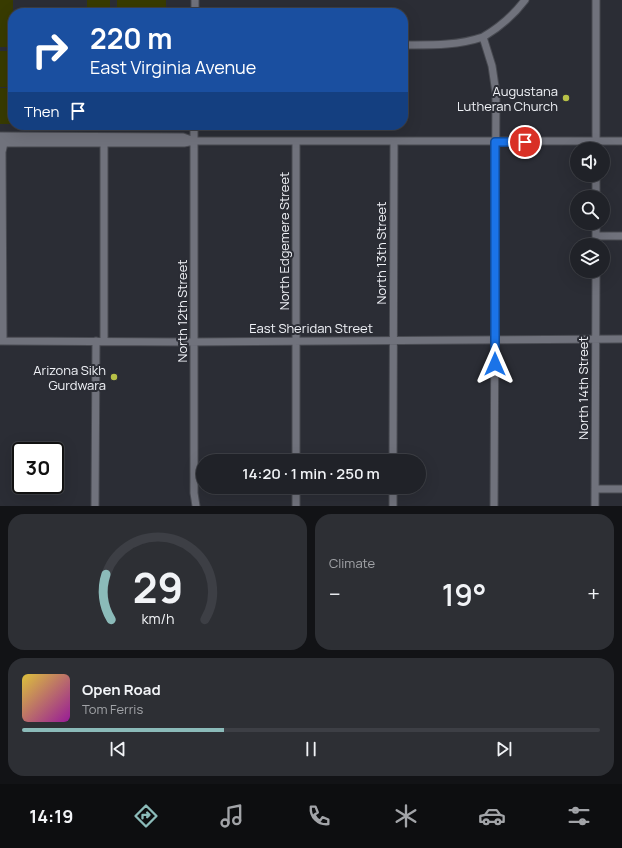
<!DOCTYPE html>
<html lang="en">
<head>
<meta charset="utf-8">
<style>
	body { margin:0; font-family:Manrope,sans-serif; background:#2d2f34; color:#f1f3f6; height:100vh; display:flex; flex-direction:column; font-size:15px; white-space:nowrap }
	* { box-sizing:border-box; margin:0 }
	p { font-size:13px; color:#a2a4a8 }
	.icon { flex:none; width:22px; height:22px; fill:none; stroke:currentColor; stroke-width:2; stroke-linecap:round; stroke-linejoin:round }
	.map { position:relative; height:506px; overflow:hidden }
	.panel { display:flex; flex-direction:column; gap:8px; padding:8px; background:#121316; flex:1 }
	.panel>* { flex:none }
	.guide { position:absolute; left:8px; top:8px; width:400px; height:122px; border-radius:16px; box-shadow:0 4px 16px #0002,0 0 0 1px #3d3f45; background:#1a4fa0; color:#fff; overflow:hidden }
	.fabs { position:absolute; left:570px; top:142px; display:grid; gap:8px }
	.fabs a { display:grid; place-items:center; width:40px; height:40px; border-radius:50%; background:#202228; box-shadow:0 4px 16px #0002,0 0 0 1px #3d3f45; font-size:20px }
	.speed { position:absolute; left:12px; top:442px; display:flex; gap:8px; font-size:20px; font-weight:700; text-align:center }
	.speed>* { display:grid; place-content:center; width:52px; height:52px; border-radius:50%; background:#202228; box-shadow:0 4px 16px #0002,0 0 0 1px #3d3f45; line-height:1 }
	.speed .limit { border:2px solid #111; border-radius:6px; background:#fff; color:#111 }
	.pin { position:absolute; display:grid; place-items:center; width:34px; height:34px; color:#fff; margin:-17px; border:2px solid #fff; border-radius:50%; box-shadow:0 1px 4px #0007 }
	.me { position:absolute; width:44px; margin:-22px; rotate:0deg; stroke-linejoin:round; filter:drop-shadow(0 0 3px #0008) }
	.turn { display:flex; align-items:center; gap:14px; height:84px; padding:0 16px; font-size:18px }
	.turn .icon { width:52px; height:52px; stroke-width:2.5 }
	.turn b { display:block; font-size:28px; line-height:34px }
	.then { display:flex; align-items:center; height:38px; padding:0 16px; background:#0003; gap:8px; font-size:15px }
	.big { font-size:30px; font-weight:600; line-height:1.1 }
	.panel .card { flex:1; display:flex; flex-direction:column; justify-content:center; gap:6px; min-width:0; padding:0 14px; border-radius:16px; background:#2d2f34 }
	.panel .dial { align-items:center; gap:0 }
	.dial svg { height:104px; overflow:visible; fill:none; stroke:#3d3f45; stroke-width:7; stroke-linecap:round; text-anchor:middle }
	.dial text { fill:#f1f3f6; stroke:none }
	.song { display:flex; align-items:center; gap:12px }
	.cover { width:48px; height:48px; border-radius:6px; background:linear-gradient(135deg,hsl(50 70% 55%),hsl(300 70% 35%)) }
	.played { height:4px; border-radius:2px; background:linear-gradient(90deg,#8bbbb9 35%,#3d3f45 35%) }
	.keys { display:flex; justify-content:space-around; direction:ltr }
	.heat { display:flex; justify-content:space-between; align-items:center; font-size:22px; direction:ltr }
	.panel .tiles { flex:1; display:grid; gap:8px; grid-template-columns:1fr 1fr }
	.card:last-child { grid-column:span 2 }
	.trip { position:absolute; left:196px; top:454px; width:230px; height:40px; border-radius:20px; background:#202228; box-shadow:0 4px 16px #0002,0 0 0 1px #3d3f45; font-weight:600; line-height:40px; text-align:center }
	.dock { display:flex; height:64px; justify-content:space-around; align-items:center; background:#0d0e10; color:#a2a4a8 }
	.dock .icon { width:28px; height:28px }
	.dock .current { color:#8bbbb9 }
	.dock b { font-size:18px; color:#f1f3f6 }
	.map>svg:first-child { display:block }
	.green { fill:#383b00 }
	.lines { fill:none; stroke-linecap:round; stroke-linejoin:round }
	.minor-casing { stroke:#484a51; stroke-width:9 }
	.minor { stroke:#70727c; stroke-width:7 }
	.route-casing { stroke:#114b97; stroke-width:10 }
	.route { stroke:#1a73e8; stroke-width:7 }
	.poi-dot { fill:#b8c147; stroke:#2b2d35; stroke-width:1.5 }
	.labels { text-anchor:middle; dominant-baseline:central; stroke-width:4; stroke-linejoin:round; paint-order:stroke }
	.poi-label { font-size:13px; fill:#f1f3f8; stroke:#2b2d35; text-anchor:end }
	.street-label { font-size:13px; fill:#f1f3f8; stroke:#2b2d35 }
</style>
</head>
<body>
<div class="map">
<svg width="622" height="506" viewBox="0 0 622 506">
	<rect width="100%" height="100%" fill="#2b2d35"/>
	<!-- green -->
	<path class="green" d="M0 0H13V47H0Z
		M87 0H110V13H87Z
		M117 0H166V13H117Z
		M0 51H8L7 87H0Z
		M0 88H11V124H0Z
		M15 125H75V129L15 128Z"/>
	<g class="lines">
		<defs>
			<path id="minor" d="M195 13V0
				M403 45C431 45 456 46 483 37
				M194 125V493L196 506
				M0 136 183 137 194 141
				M0 143H184L194 141H622
				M596 149V0
				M596 197V175
				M596 236H622
				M596 245V223
				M0 341 186 342 622 339
				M3 341 2 152 4 143
				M104 341V143
				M296 461V141
				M393 461 394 142
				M595 489H622
				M95 506 96 341
				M296 506V487
				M393 506V487
				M494 506 496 93 492 66 483 37C500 27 513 16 525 0
				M595 506 596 271"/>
		</defs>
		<!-- minor casing -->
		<use href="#minor" class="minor-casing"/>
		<!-- minor -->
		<use href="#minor" class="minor"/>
	</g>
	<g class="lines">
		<defs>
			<path id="route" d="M495 364V142H525"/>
		</defs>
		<!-- route casing -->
		<use href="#route" class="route-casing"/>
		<!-- route -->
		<use href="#route" class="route"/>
	</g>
	<!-- markers -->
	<g class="poi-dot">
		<circle cx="566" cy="98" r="4"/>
		<circle cx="114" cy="377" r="4"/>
	</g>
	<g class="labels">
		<!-- poi labels -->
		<g class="poi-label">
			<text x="558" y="91">Augustana<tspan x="558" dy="15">Lutheran Church</tspan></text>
			<text x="106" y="370">Arizona Sikh<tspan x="106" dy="15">Gurdwara</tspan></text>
		</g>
		<!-- street labels -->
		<g class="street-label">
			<text transform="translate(284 241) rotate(-90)">North Edgemere Street</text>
			<text transform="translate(381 253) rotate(-90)">North 13th Street</text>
			<text transform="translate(182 311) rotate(-90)">North 12th Street</text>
			<text x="311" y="328">East Sheridan Street</text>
			<text transform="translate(583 388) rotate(-90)">North 14th Street</text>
		</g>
	</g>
</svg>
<div class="fabs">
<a><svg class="icon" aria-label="sound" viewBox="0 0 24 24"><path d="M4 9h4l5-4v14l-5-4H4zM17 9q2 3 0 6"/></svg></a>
<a><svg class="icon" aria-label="search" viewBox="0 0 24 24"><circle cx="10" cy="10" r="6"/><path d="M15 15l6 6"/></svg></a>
<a><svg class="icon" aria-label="layers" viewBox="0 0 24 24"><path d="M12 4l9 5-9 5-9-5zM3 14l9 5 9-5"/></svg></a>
</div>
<div class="speed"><div class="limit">30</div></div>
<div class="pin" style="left:525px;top:142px;background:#d93025"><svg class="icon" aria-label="arrive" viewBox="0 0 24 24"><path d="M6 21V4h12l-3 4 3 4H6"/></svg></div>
<svg class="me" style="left:495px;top:364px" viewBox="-20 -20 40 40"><path d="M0-17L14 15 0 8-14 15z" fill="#1a73e8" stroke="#fff" stroke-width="4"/></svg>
<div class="trip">14:20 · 1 min · 250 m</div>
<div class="guide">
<div class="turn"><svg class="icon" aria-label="right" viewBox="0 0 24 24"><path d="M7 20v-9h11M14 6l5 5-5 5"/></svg><div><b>220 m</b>East Virginia Avenue</div></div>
<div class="then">Then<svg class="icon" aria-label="arrive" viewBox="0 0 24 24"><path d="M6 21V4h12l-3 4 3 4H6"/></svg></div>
</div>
</div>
<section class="panel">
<div class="tiles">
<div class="card dial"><svg viewBox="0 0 100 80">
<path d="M14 69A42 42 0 1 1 86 69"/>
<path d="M14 69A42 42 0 0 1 10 34" stroke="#8bbbb9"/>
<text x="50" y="56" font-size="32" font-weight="700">29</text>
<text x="50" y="72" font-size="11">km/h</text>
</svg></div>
<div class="card"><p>Climate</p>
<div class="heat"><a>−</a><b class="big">19°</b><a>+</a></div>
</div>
<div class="card">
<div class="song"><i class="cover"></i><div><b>Open Road</b><p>Tom Ferris</p></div></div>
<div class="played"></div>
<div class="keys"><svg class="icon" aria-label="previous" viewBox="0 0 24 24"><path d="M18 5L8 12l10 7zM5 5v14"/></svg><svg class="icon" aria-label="pause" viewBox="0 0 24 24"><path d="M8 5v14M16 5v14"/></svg><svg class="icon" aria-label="next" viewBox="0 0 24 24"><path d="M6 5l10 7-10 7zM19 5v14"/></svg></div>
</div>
</div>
</section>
<nav class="dock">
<b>14:19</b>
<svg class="icon current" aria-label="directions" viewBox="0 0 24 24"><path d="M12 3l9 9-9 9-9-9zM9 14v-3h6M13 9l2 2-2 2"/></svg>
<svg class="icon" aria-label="music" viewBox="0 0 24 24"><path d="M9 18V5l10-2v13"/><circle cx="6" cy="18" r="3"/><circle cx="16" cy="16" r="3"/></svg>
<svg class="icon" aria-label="phone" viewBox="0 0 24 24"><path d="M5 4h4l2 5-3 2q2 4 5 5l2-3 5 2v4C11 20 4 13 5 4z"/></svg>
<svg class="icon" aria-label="climate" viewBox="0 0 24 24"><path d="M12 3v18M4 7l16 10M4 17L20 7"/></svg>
<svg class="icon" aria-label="car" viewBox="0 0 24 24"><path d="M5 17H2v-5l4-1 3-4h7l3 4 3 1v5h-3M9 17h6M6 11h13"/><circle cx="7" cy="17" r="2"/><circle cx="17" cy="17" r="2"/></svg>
<svg class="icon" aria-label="filters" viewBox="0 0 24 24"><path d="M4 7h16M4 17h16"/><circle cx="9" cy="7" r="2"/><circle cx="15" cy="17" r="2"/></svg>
</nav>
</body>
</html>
